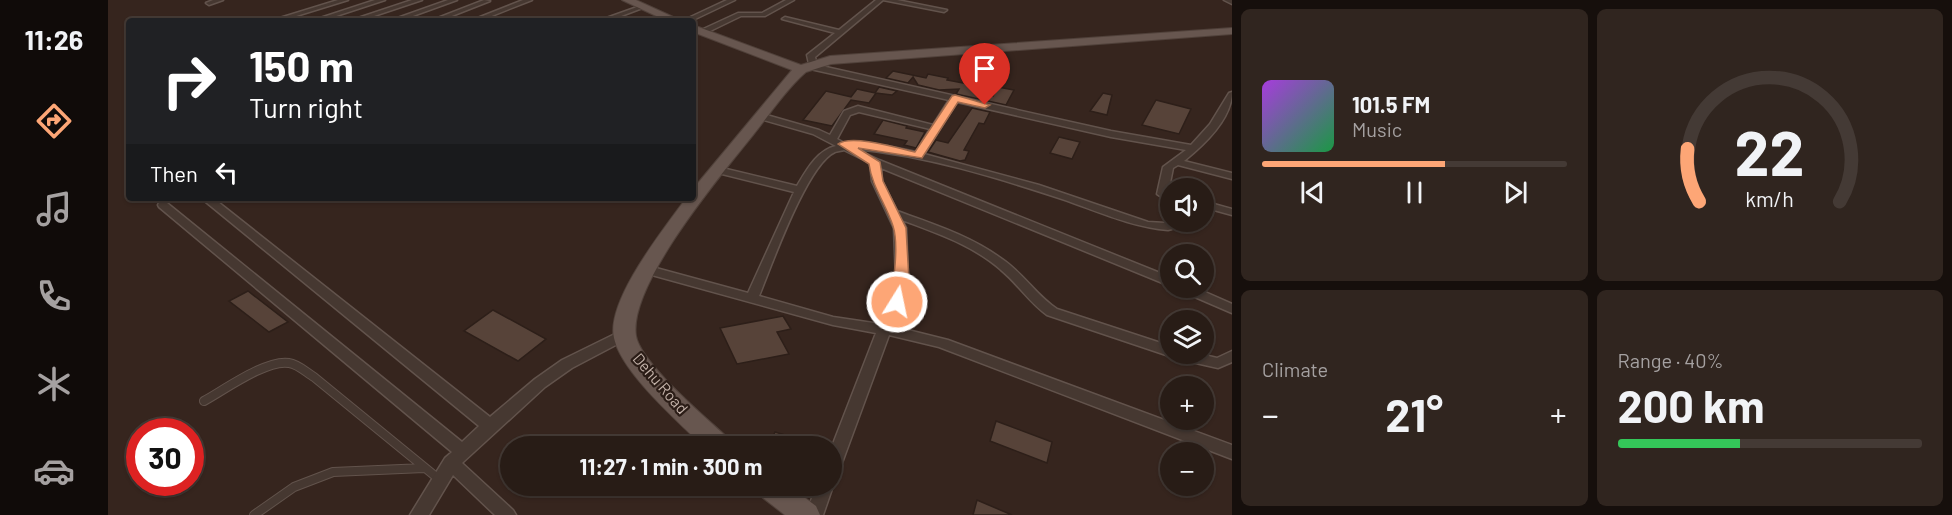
<!DOCTYPE html>
<html lang="en">
<head>
<meta charset="utf-8">
<style>
	body { margin:0; font-family:Barlow,sans-serif; background:#30251f; color:#f1f3f6; height:100vh; display:flex; flex-direction:column; font-size:22px; white-space:nowrap }
	* { box-sizing:border-box; margin:0 }
	p { font-size:20px; color:#a5a1a1 }
	.icon { flex:none; width:33px; height:33px; fill:none; stroke:currentColor; stroke-width:2; stroke-linecap:round; stroke-linejoin:round }
	.map { position:relative; flex:1; overflow:hidden }
	.drawer { display:flex; flex-direction:column; gap:9px; padding:9px; background:#160f0c; width:720px }
	.drawer>* { flex:none }
	.banner { position:absolute; left:18px; top:18px; width:570px; height:183px; border-radius:6px; box-shadow:0 2px 4px #0004,0 0 0 2px #443a35; background:#202124; color:#fff; overflow:hidden }
	.fabs { position:absolute; left:1052px; top:178px; display:grid; gap:12px }
	.fabs a { display:grid; place-items:center; width:54px; height:54px; border-radius:50%; background:#281c16; box-shadow:0 2px 4px #0004,0 0 0 2px #443a35; font-size:30px }
	.speed { position:absolute; left:18px; top:418px; display:flex; gap:12px; font-size:30px; font-weight:700; text-align:center }
	.speed>* { display:grid; place-content:center; width:78px; height:78px; border-radius:50%; background:#281c16; box-shadow:0 2px 4px #0004,0 0 0 2px #443a35; line-height:1 }
	.speed .limit { border:9px solid #d22; background:#fff; color:#111 }
	.pin { position:absolute; display:grid; place-items:center; width:51px; height:51px; color:#fff; margin:-62px -26px; border-radius:50% 50% 50% 0; rotate:-45deg; box-shadow:0 0 6px #0007 }
	.pin .icon { rotate:45deg }
	.me { position:absolute; width:66px; margin:-33px; rotate:10deg; stroke-linejoin:round; filter:drop-shadow(0 0 4px #0008) }
	.turn { display:flex; align-items:center; gap:21px; height:126px; padding:0 24px; font-size:27px }
	.turn .icon { width:78px; height:78px; stroke-width:2.5 }
	.turn b { display:block; font-size:42px; line-height:51px }
	.then { display:flex; align-items:center; height:57px; padding:0 24px; background:#0003; gap:12px; font-size:22px }
	.big { font-size:45px; font-weight:700; line-height:1.1 }
	.drawer .card { flex:1; display:flex; flex-direction:column; justify-content:center; gap:9px; min-width:0; padding:0 21px; border-radius:9px; background:#30251f }
	.drawer .dial { align-items:center; gap:0 }
	.dial svg { height:156px; overflow:visible; fill:none; stroke:#443a35; stroke-width:7; stroke-linecap:round; text-anchor:middle }
	.dial text { fill:#f1f3f6; stroke:none }
	.song { display:flex; align-items:center; gap:18px }
	.cover { width:72px; height:72px; border-radius:9px; background:linear-gradient(135deg,hsl(280 70% 55%),hsl(140 70% 35%)) }
	.played { height:6px; border-radius:3px; background:linear-gradient(90deg,#fda676 60%,#443a35 60%) }
	.keys { display:flex; justify-content:space-around; direction:ltr }
	.heat { display:flex; justify-content:space-between; align-items:center; font-size:33px; direction:ltr }
	.charge { height:9px; border-radius:4px; background:linear-gradient(90deg,#34c759 40%,#443a35 0) }
	.drawer .tiles { flex:1; display:grid; gap:9px; grid-template-columns:repeat(2,1fr) }
	.trip { position:absolute; left:392px; top:436px; width:342px; height:60px; border-radius:30px; background:#281c16; box-shadow:0 2px 4px #0004,0 0 0 2px #443a35; font-weight:700; line-height:60px; text-align:center }
	main { display:flex; flex:1; min-height:0 }
	.tab-bar { display:flex; flex-direction:column; width:108px; justify-content:space-around; align-items:center; background:#100b09; color:#a5a1a1 }
	.tab-bar .icon { width:42px; height:42px }
	.tab-bar .selected { color:#fda676 }
	.tab-bar b { font-size:27px; color:#f1f3f6 }
	.map>svg:first-child { display:block }
	.building { fill:#574339; stroke:#2d1f19; stroke-width:1.5 }
	.lines { fill:none; stroke-linecap:round; stroke-linejoin:round }
	.service-casing { stroke:#62534c; stroke-width:10 }
	.minor-casing { stroke:#62534c; stroke-width:3 }
	.tertiary-casing { stroke:#62534c; stroke-width:3 }
	.primary-casing { stroke:#50413a; stroke-width:2 }
	.service { stroke:#463831; stroke-width:8 }
	.minor { fill:#463831; fill-rule:evenodd }
	.tertiary { fill:#463831; fill-rule:evenodd }
	.primary { fill:#67564f; fill-rule:evenodd }
	.route { fill:#fda676; stroke:#a46c4d; stroke-width:1.5 }
	.labels { text-anchor:middle; dominant-baseline:central; stroke-width:4.5; stroke-linejoin:round; paint-order:stroke }
	.street-label { font-size:16px; fill:#c4b3aa; stroke:#2b1d17 }
</style>
</head>
<body>
<main>
<nav class="tab-bar">
<b>11:26</b>
<svg class="icon selected" aria-label="directions" viewBox="0 0 24 24"><path d="M12 3l9 9-9 9-9-9zM9 14v-3h6M13 9l2 2-2 2"/></svg>
<svg class="icon" aria-label="music" viewBox="0 0 24 24"><path d="M9 18V5l10-2v13"/><circle cx="6" cy="18" r="3"/><circle cx="16" cy="16" r="3"/></svg>
<svg class="icon" aria-label="phone" viewBox="0 0 24 24"><path d="M5 4h4l2 5-3 2q2 4 5 5l2-3 5 2v4C11 20 4 13 5 4z"/></svg>
<svg class="icon" aria-label="climate" viewBox="0 0 24 24"><path d="M12 3v18M4 7l16 10M4 17L20 7"/></svg>
<svg class="icon" aria-label="car" viewBox="0 0 24 24"><path d="M5 17H2v-5l4-1 3-4h7l3 4 3 1v5h-3M9 17h6M6 11h13"/><circle cx="7" cy="17" r="2"/><circle cx="17" cy="17" r="2"/></svg>
</nav>
<div class="map">
<svg width="1124" height="515" viewBox="0 0 1124 515">
	<rect width="100%" height="100%" fill="#36251e"/>
	<!-- building -->
	<path class="building" d="M785 71 818 78 820 74 840 78 839 80 876 87 885 96 890 87 906 90 898 105 848 94 851 89 831 90 810 85 805 77 800 83 778 78Z
		M771 87 789 91 784 95 768 93 761 103 743 100 724 126 695 120 718 91 743 97 749 89 767 93Z
		M995 93 1004 95 999 115 982 111Z
		M1048 100 1083 109 1071 134 1034 125Z
		M864 108 882 112 876 124 871 123 856 150 861 151 857 160 852 161 820 152 828 140 840 143Z
		M775 120 799 126 798 128 817 132 808 148 796 145 799 141 766 134Z
		M951 137 972 142 964 159 942 153Z
		M140 291 180 322 161 332 121 301Z
		M385 310 438 339 410 361 356 331Z
		M675 316 683 329 669 332 681 354 629 364 612 328Z
		M888 421 944 442 939 463 882 441Z
		M667 432 707 444V447H661Z
		M869 500 904 515H865Z"/>
	<g class="lines">
		<defs>
			<path id="service" d="M96 401C116 390 159 359 181 363 190 364 199 373 206 377L332 480
				M146 515 186 487 225 472 316 468"/>
			<path id="minor" d="M105 0H115L101 5 98 3Z
				M230 0H240L172 21H162Z
				M267 0H277L213 21H203Z
				M304 0H314L251 21H241Z
				M340 0H349L291 21H281Z
				M376 0 382 1 331 21H322Z
				M415 0H424L371 21H362Z
				M619 0H627L583 21H574Z
				M678 0H686L657 16H633L598 33 591 31 630 13H654Z
				M768 0H789L839 10 836 12 775 0 707 57 709 65 1003 131 1083 145 1102 124 1121 93 1124 92C1124 119 1096 145 1076 161L1124 173V179L1070 165 1065 168 1060 193 1062 195V203L1049 194 1055 167 1078 150 1003 137 849 102 816 154 931 185 1040 222 1057 223 1062 219V222H1069L1064 229 1060 230C1023 227 989 211 954 199 887 177 819 156 748 149L771 160 1062 277V286L773 168 774 181 789 211C825 224 863 236 894 259 915 273 928 295 949 309L1062 346V354H1092L1109 358 1124 351V362L1110 368 1070 359 939 315C921 302 910 284 893 270 865 245 828 233 794 220L798 228 800 280 795 302 784 326 840 340 1124 445V459L831 347 781 335 731 471 729 476 723 478V449L768 333 725 325 533 272 531 269 533 266 537 265 640 293 686 192 606 172 605 170 610 167 689 186C698 171 709 150 728 146L705 134 649 118V114H655L711 130 722 135 736 111 750 106 825 125 841 100 698 68 697 66 701 64 699 55 727 33 674 19 677 17 731 30ZM751 112 822 129 808 152 779 146 738 144 729 139 742 115ZM736 150 762 163 764 181 786 228 788 280 783 302 772 324 725 317 651 296C663 267 699 164 727 152 729 151 733 151 736 150Z
				M532 6 537 7 500 21H490Z
				M93 198H105L382 417 427 379 454 360 511 332H521L523 335 521 338 464 368 437 387 354 463 405 510 408 515H387L345 475 321 515H302L337 458 344 452 51 207 50 205 51 203H59L354 442 371 426Z
				M1095 201 1124 209V215L1095 207Z
				M1071 288H1088L1124 304V313L1073 291Z
				M723 481 725 486 715 515H697L709 486H723Z"/>
			<path id="tertiary" d="M1116 0H1124V4Z"/>
			<path id="primary" d="M514 0H528L574 21H559Z
				M585 25 693 65 722 56 1124 28V34L723 64 698 72C678 89 662 114 645 135 613 175 520 285 528 336 533 364 600 419 622 440L626 447H596C570 421 514 373 506 338 498 301 555 230 576 201L578 198H585V189L684 70 585 32Z
				M646 486H681L708 506 712 515H677L650 494Z"/>
		</defs>
		<!-- service casing -->
		<use href="#service" class="service-casing"/>
		<!-- minor casing -->
		<use href="#minor" class="minor-casing"/>
		<!-- tertiary casing -->
		<use href="#tertiary" class="tertiary-casing"/>
		<!-- primary casing -->
		<use href="#primary" class="primary-casing"/>
		<!-- service -->
		<use href="#service" class="service"/>
		<!-- minor -->
		<use href="#minor" class="minor"/>
		<!-- tertiary -->
		<use href="#tertiary" class="tertiary"/>
		<!-- primary -->
		<use href="#primary" class="primary"/>
	</g>
	<!-- route -->
	<path class="route" d="M847 95 882 105 877 108 850 102 814 158 750 148 772 162 775 181 798 228 801 280 794 305H783L781 302C786 283 791 245 785 226 778 204 764 187 761 164L730 144C743 134 790 148 807 152L844 96Z"/>
	<g class="labels">
		<!-- street labels -->
		<g class="street-label">
			<text transform="translate(553 383) rotate(49)">Dehu Road</text>
		</g>
	</g>
</svg>
<div class="fabs">
<a><svg class="icon" aria-label="sound" viewBox="0 0 24 24"><path d="M4 9h4l5-4v14l-5-4H4zM17 9q2 3 0 6"/></svg></a>
<a><svg class="icon" aria-label="search" viewBox="0 0 24 24"><circle cx="10" cy="10" r="6"/><path d="M15 15l6 6"/></svg></a>
<a><svg class="icon" aria-label="layers" viewBox="0 0 24 24"><path d="M12 4l9 5-9 5-9-5zM3 14l9 5 9-5"/></svg></a>
<a>+</a>
<a>−</a>
</div>
<div class="speed"><div class="limit">30</div></div>
<div class="pin" style="left:877px;top:105px;background:#d93025"><svg class="icon" aria-label="arrive" viewBox="0 0 24 24"><path d="M6 21V4h12l-3 4 3 4H6"/></svg></div>
<svg class="me" style="left:789px;top:302px" viewBox="-20 -20 40 40"><circle r="17" fill="#fda676" stroke="#fff" stroke-width="3"/><path d="M0-11L8 9 0 5-8 9z" fill="#fff"/></svg>
<div class="trip">11:27 · 1 min · 300 m</div>
<div class="banner">
<div class="turn"><svg class="icon" aria-label="right" viewBox="0 0 24 24"><path d="M7 20v-9h11M14 6l5 5-5 5"/></svg><div><b>150 m</b>Turn right</div></div>
<div class="then">Then<svg class="icon" aria-label="left" viewBox="0 0 24 24"><path d="M17 20v-9H6M10 6l-5 5 5 5"/></svg></div>
</div>
</div>
<section class="drawer">
<div class="tiles">
<div class="card">
<div class="song"><i class="cover"></i><div><b>101.5 FM</b><p>Music</p></div></div>
<div class="played"></div>
<div class="keys"><svg class="icon" aria-label="previous" viewBox="0 0 24 24"><path d="M18 5L8 12l10 7zM5 5v14"/></svg><svg class="icon" aria-label="pause" viewBox="0 0 24 24"><path d="M8 5v14M16 5v14"/></svg><svg class="icon" aria-label="next" viewBox="0 0 24 24"><path d="M6 5l10 7-10 7zM19 5v14"/></svg></div>
</div>
<div class="card dial"><svg viewBox="0 0 100 80">
<path d="M14 69A42 42 0 1 1 86 69"/>
<path d="M14 69A42 42 0 0 1 8 42" stroke="#fda676"/>
<text x="50" y="56" font-size="32" font-weight="700">22</text>
<text x="50" y="72" font-size="11">km/h</text>
</svg></div>
<div class="card"><p>Climate</p>
<div class="heat"><a>−</a><b class="big">21°</b><a>+</a></div>
</div>
<div class="card"><p>Range · 40%</p><b class="big">200 km</b><div class="charge"></div></div>
</div>
</section>
</main>
</body>
</html>
